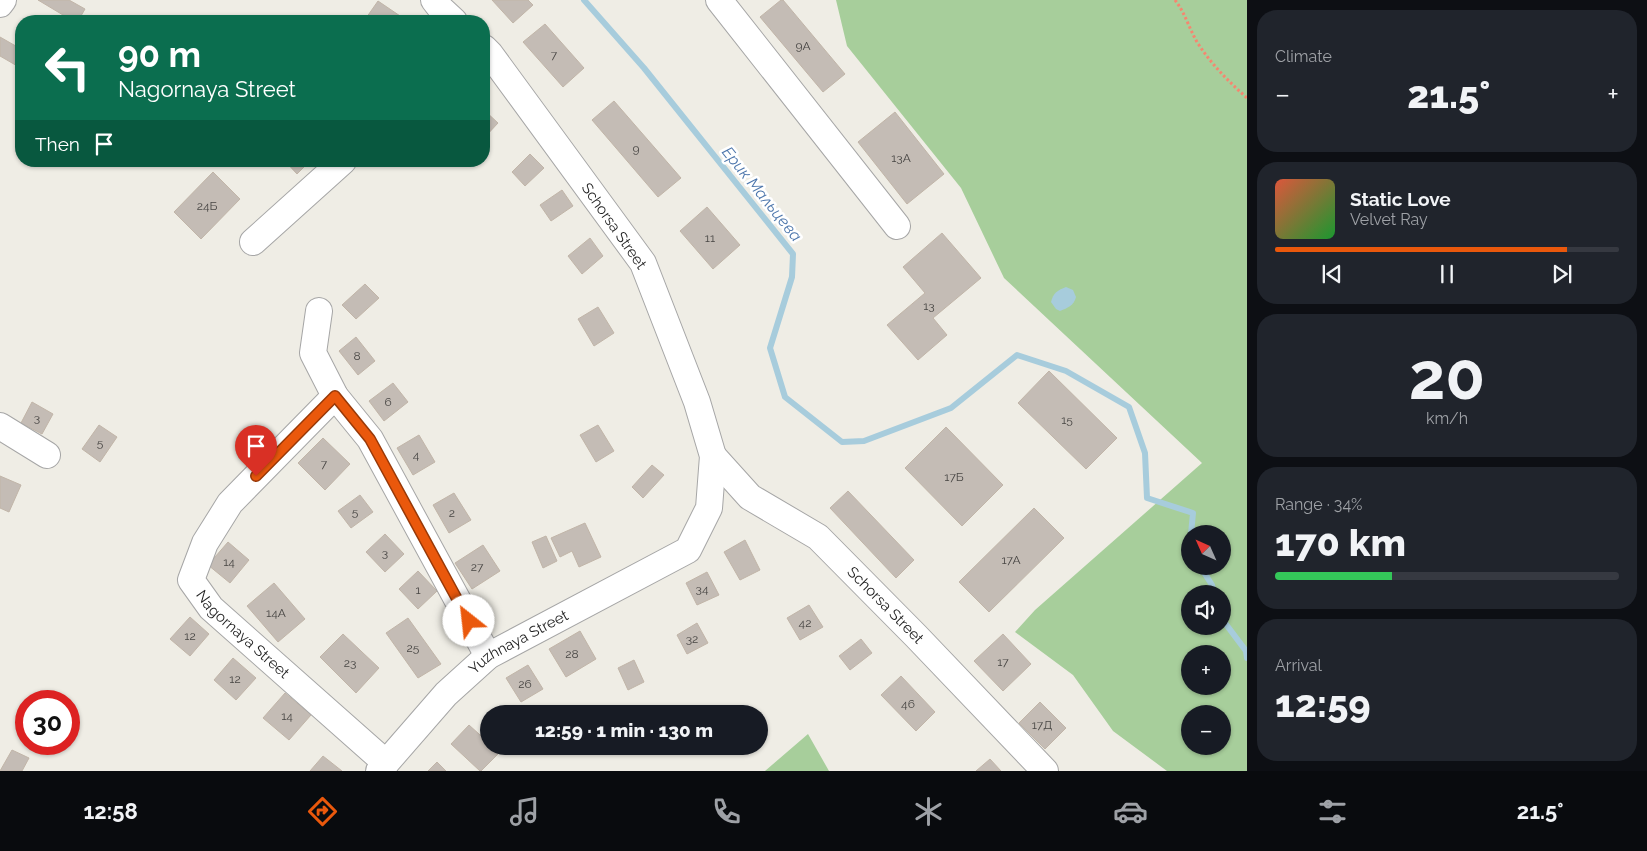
<!DOCTYPE html>
<html lang="en">
<head>
<meta charset="utf-8">
<style>
	body { margin:0; font-family:Raleway,sans-serif; background:#20242c; color:#f1f3f6; height:100vh; display:flex; flex-direction:column; font-size:19px; white-space:nowrap }
	* { box-sizing:border-box; margin:0 }
	p { font-size:16px; color:#9ea1a6 }
	.icon { flex:none; width:28px; height:28px; fill:none; stroke:currentColor; stroke-width:2; stroke-linecap:round; stroke-linejoin:round }
	.map { position:relative; flex:1; overflow:hidden }
	.drawer { display:flex; flex-direction:column; gap:10px; padding:10px; background:#0d0f14; width:400px }
	.drawer>* { flex:none }
	.banner { position:absolute; left:15px; top:15px; width:475px; height:152px; border-radius:20px; box-shadow:0 1px 4px #0004; background:#0b6e4f; color:#fff; overflow:hidden }
	.needle { width:32px; rotate:315deg }
	.controls { position:absolute; left:1181px; top:525px; display:grid; gap:10px }
	.controls a { display:grid; place-items:center; width:50px; height:50px; border-radius:50%; background:#171b24; box-shadow:0 1px 4px #0004; font-size:25px }
	.speed { position:absolute; left:15px; top:690px; display:flex; gap:10px; font-size:25px; font-weight:700; text-align:center }
	.speed>* { display:grid; place-content:center; width:65px; height:65px; border-radius:50%; background:#171b24; box-shadow:0 1px 4px #0004; line-height:1 }
	.speed .limit { border:8px solid #d22; background:#fff; color:#111 }
	.pin { position:absolute; display:grid; place-items:center; width:42px; height:42px; color:#fff; margin:-51px -21px; border-radius:50% 50% 50% 0; rotate:-45deg; box-shadow:0 0 5px #0007 }
	.pin .icon { rotate:45deg }
	.me { position:absolute; width:55px; margin:-28px; rotate:331deg; stroke-linejoin:round; filter:drop-shadow(0 0 4px #0008) }
	.turn { display:flex; align-items:center; gap:18px; height:105px; padding:0 20px; font-size:22px }
	.turn .icon { width:65px; height:65px; stroke-width:2.5 }
	.turn b { display:block; font-size:35px; line-height:42px }
	.then { display:flex; align-items:center; height:48px; padding:0 20px; background:#0003; gap:10px; font-size:19px }
	.big { font-size:38px; font-weight:800; line-height:1.1 }
	.drawer .widget { flex:1; display:flex; flex-direction:column; justify-content:center; gap:8px; min-width:0; padding:0 18px; border-radius:20px; background:#20242c }
	.drawer .dial { align-items:center; gap:0 }
	.dial b { font-size:65px; line-height:1 }
	.song { display:flex; align-items:center; gap:15px }
	.cover { width:60px; height:60px; border-radius:8px; background:linear-gradient(135deg,hsl(10 70% 55%),hsl(130 70% 35%)) }
	.played { height:5px; border-radius:2px; background:linear-gradient(90deg,#ea580c 85%,#363941 85%) }
	.keys { display:flex; justify-content:space-around; direction:ltr }
	.heat { display:flex; justify-content:space-between; align-items:center; font-size:28px; direction:ltr }
	.charge { height:8px; border-radius:4px; background:linear-gradient(90deg,#34c759 34%,#363941 0) }
	.trip { position:absolute; left:480px; top:705px; width:288px; height:50px; border-radius:25px; background:#171b24; box-shadow:0 1px 4px #0004; font-weight:800; line-height:50px; text-align:center }
	.tabs { display:flex; height:80px; justify-content:space-around; align-items:center; background:#090b0e; color:#9ea1a6 }
	.tabs .icon { width:35px; height:35px }
	.tabs .selected { color:#ea580c }
	.tabs b { font-size:22px; color:#f1f3f6 }
	main { display:flex; flex:1; min-height:0 }
	.map>svg:first-child { display:block }
	.forest { fill:#a7ce9b; fill-rule:evenodd }
	.water { fill:#a7ccdc }
	.lines { fill:none; stroke-linecap:round; stroke-linejoin:round }
	.stream { stroke:#a7ccdc; stroke-width:6 }
	.building { fill:#c4bcb5; stroke:#c1b5a8 }
	.minor-casing { stroke:#a6a6a6; stroke-width:28 }
	.path { stroke:#f68670; stroke-width:3; stroke-dasharray:2.5 2.5; stroke-linecap:butt }
	.minor { stroke:#fff; stroke-width:26 }
	.route-casing { stroke:#983908; stroke-width:12 }
	.route { stroke:#ea580c; stroke-width:9 }
	.labels { text-anchor:middle; dominant-baseline:central; stroke-width:5; stroke-linejoin:round; paint-order:stroke }
	.number-label { font-size:12px; fill:#484644 }
	.street-label { font-size:15px; fill:#1f1f1f; stroke:#fff }
	.water-label { font-size:16px; font-style:italic; fill:#4e77ac; stroke:#fff }
</style>
</head>
<body>
<main>
<div class="map">
<svg width="1247" height="771" viewBox="0 0 1247 771">
	<rect width="100%" height="100%" fill="#efede5"/>
	<!-- forest -->
	<path class="forest" d="M836 0H1247V771H1167L1113 731 1073 675 1015 632 1035 610 1202 463 1004 278 961 188 847 46ZM1190 534H1222V566H1190ZM1190 594H1222V626H1190ZM1190 654H1222V686H1190ZM1190 714H1222V746H1190Z
		M808 734 829 771H765Z"/>
	<!-- water -->
	<path class="water" d="M1066 287 1073 290 1076 297C1074 305 1068 308 1060 311L1056 309 1051 302C1053 293 1058 290 1066 287Z"/>
	<g class="lines">
		<!-- stream -->
		<path class="stream" d="M584 0 644 68 793 254 792 277 770 348 785 397 842 442 864 441 951 408 1017 355 1066 371 1129 407 1145 453 1147 498 1193 513 1191 534
			M1190 538 1188 550 1190 552
			M1200 566 1212 585 1214 594
			M1222 619 1246 651 1247 658"/>
	</g>
	<!-- building -->
	<path class="building" d="M38 0H69L85 9 78 21H73Z
		M492 0H528L533 5 513 23Z
		M781 0H783L845 74 823 92 760 17Z
		M378 1 406 20 405 21H364Z
		M545 24 584 68 563 87 523 42Z
		M0 37 21 49V64L19 67 0 56Z
		M614 101 681 178 658 197 592 120Z
		M484 110 498 123 484 138Z
		M895 112 944 174 907 204 858 142Z
		M530 154 544 168 525 186 512 172Z
		M285 161H310L297 174Z
		M213 172 240 199 201 239 174 212Z
		M562 190 573 206 551 221 540 205Z
		M707 207 740 245 713 269 680 231Z
		M942 233 981 278 933 318 947 335 918 360 887 325 925 293 903 267Z
		M590 238 603 256 582 274 568 256Z
		M365 284 379 298 356 319 342 305Z
		M598 307 614 333 594 346 578 319Z
		M356 337 375 361 358 375 339 351Z
		M1049 371 1117 438 1086 469 1018 403Z
		M393 383 408 402 384 421 369 401Z
		M32 402 53 414 42 434 21 423Z
		M99 425 117 437 100 462 82 449Z
		M598 425 614 451 596 462 580 435Z
		M946 427 1003 485 962 526 905 468Z
		M419 435 435 462 413 475 397 448Z
		M323 438 350 464 325 490 298 463Z
		M652 465 664 475 643 498 632 487Z
		M0 476 21 485 9 512 0 508Z
		M848 491 914 560 896 578 830 508Z
		M454 493 471 520 449 533 433 505Z
		M360 495 373 512 351 528 338 511Z
		M1034 508 1064 538 989 612 959 582Z
		M585 523 601 557 579 567 572 551 560 557 551 538Z
		M385 534 404 554 385 572 366 552Z
		M546 536 557 561 543 568 532 542Z
		M745 540 760 570 740 580 724 552Z
		M228 542 249 560 230 583 208 565Z
		M483 545 500 571 472 589 455 563Z
		M418 571 437 591 418 609 399 589Z
		M707 572 719 595 697 605 686 583Z
		M274 583 305 619 278 642 247 606Z
		M809 605 823 627 800 640 787 618Z
		M190 617 209 634 190 656 170 639Z
		M408 618 441 664 418 678 386 633Z
		M697 623 708 643 687 654 677 635Z
		M580 631 596 659 566 677 549 649Z
		M343 634 379 668 356 693 320 657Z
		M1003 634 1031 664 1003 691 974 661Z
		M861 639 872 653 850 670 839 656Z
		M233 658 256 678 236 700 214 680Z
		M634 660 644 682 628 690 618 668Z
		M528 665 543 689 521 702 506 678Z
		M901 676 935 712 916 731 881 695Z
		M285 693 311 715 289 740 263 718Z
		M1040 702 1066 728 1045 749 1019 723Z
		M536 706 542 714H523Z
		M469 725 489 743V746H492L499 753 481 771H480L451 744Z
		M12 750 29 758 22 771H0Z
		M323 756 342 771H310Z
		M990 759 1001 771H976Z
		M437 762 446 771H428Z"/>
	<g class="lines">
		<defs>
			<g id="minor">
				<path d="M434 0 441 9 454 21"/>
				<path d="M719 0 897 226"/>
				<path d="M0 4 3 0"/>
				<path d="M253 242 343 161"/>
				<path d="M319 311 313 353 335 396 370 439 488 656"/>
				<path id="s1" d="M335 396 230 503 205 543 191 580 211 608 386 763"/>
				<path d="M0 426 47 455"/>
				<path id="s2" d="M713 456 750 497 818 537 916 636 1045 771"/>
				<path id="s3" d="M379 771 446 694 488 656 688 550 709 508 713 456 697 402 643 263 490 54 484 48"/>
			</g>
		</defs>
		<!-- minor casing -->
		<use href="#minor" class="minor-casing"/>
		<!-- path -->
		<path class="path" d="M1175 0C1185 13 1189 28 1197 42 1211 64 1228 81 1247 98"/>
		<!-- minor -->
		<use href="#minor" class="minor"/>
	</g>
	<g class="lines">
		<defs>
			<path id="route" d="M256 476 335 396 370 439 469 621"/>
		</defs>
		<!-- route casing -->
		<use href="#route" class="route-casing"/>
		<!-- route -->
		<use href="#route" class="route"/>
	</g>
	<g class="labels">
		<!-- number labels -->
		<g class="number-label">
			<text x="803" y="46">9А</text>
			<text x="554" y="55">7</text>
			<text x="636" y="149">9</text>
			<text x="901" y="158">13А</text>
			<text x="207" y="206">24Б</text>
			<text x="710" y="238">11</text>
			<text x="929" y="306">13</text>
			<text x="357" y="356">8</text>
			<text x="388" y="402">6</text>
			<text x="37" y="418">3</text>
			<text x="1067" y="420">15</text>
			<text x="100" y="443">5</text>
			<text x="416" y="455">4</text>
			<text x="324" y="464">7</text>
			<text x="954" y="477">17Б</text>
			<text x="355" y="512">5</text>
			<text x="452" y="513">2</text>
			<text x="385" y="553">3</text>
			<text x="1011" y="560">17А</text>
			<text x="229" y="562">14</text>
			<text x="477" y="567">27</text>
			<text x="702" y="589">34</text>
			<text x="418" y="590">1</text>
			<text x="276" y="613">14А</text>
			<text x="805" y="623">42</text>
			<text x="190" y="636">12</text>
			<text x="692" y="639">32</text>
			<text x="413" y="648">25</text>
			<text x="572" y="654">28</text>
			<text x="1003" y="662">17</text>
			<text x="350" y="663">23</text>
			<text x="235" y="679">12</text>
			<text x="525" y="684">26</text>
			<text x="908" y="704">46</text>
			<text x="287" y="716">14</text>
			<text x="1042" y="725">17Д</text>
		</g>
		<!-- street labels -->
		<g class="street-label">
			<text transform="translate(614 226) rotate(55)">Schorsa Street</text>
			<text stroke="none"><textPath href="#s2" startOffset="230">Schorsa Street</textPath></text>
			<text stroke="none"><textPath href="#s1" startOffset="312">Nagornaya Street</textPath></text>
			<text stroke="none"><textPath href="#s3" startOffset="192">Yuzhnaya Street</textPath></text>
		</g>
		<!-- water labels -->
		<g class="water-label">
			<text transform="translate(762 194) rotate(51)">Ерик Мальцева</text>
		</g>
	</g>
</svg>
<div class="controls">
<a><svg class="needle" viewBox="-14 -14 28 28"><path d="M0-13l5 13h-10z" fill="#e53935"/><path d="M0 13l5-13h-10z" fill="#9ea1a6"/></svg></a>
<a><svg class="icon" aria-label="sound" viewBox="0 0 24 24"><path d="M4 9h4l5-4v14l-5-4H4zM17 9q2 3 0 6"/></svg></a>
<a>+</a>
<a>−</a>
</div>
<div class="speed"><div class="limit">30</div></div>
<div class="pin" style="left:256px;top:476px;background:#d93025"><svg class="icon" aria-label="arrive" viewBox="0 0 24 24"><path d="M6 21V4h12l-3 4 3 4H6"/></svg></div>
<svg class="me" style="left:469px;top:621px" viewBox="-20 -20 40 40"><circle r="19" fill="#fff"/><path d="M0-13L10 11 0 6-10 11z" fill="#ea580c"/></svg>
<div class="trip">12:59 · 1 min · 130 m</div>
<div class="banner">
<div class="turn"><svg class="icon" aria-label="left" viewBox="0 0 24 24"><path d="M17 20v-9H6M10 6l-5 5 5 5"/></svg><div><b>90 m</b>Nagornaya Street</div></div>
<div class="then">Then<svg class="icon" aria-label="arrive" viewBox="0 0 24 24"><path d="M6 21V4h12l-3 4 3 4H6"/></svg></div>
</div>
</div>
<section class="drawer">
<div class="widget"><p>Climate</p>
<div class="heat"><a>−</a><b class="big">21.5°</b><a>+</a></div>
</div>
<div class="widget">
<div class="song"><i class="cover"></i><div><b>Static Love</b><p>Velvet Ray</p></div></div>
<div class="played"></div>
<div class="keys"><svg class="icon" aria-label="previous" viewBox="0 0 24 24"><path d="M18 5L8 12l10 7zM5 5v14"/></svg><svg class="icon" aria-label="pause" viewBox="0 0 24 24"><path d="M8 5v14M16 5v14"/></svg><svg class="icon" aria-label="next" viewBox="0 0 24 24"><path d="M6 5l10 7-10 7zM19 5v14"/></svg></div>
</div>
<div class="widget dial"><b>20</b><p>km/h</p></div>
<div class="widget"><p>Range · 34%</p><b class="big">170 km</b><div class="charge"></div></div>
<div class="widget"><p>Arrival</p><b class="big">12:59</b></div>
</section>
</main>
<nav class="tabs">
<b>12:58</b>
<svg class="icon selected" aria-label="directions" viewBox="0 0 24 24"><path d="M12 3l9 9-9 9-9-9zM9 14v-3h6M13 9l2 2-2 2"/></svg>
<svg class="icon" aria-label="music" viewBox="0 0 24 24"><path d="M9 18V5l10-2v13"/><circle cx="6" cy="18" r="3"/><circle cx="16" cy="16" r="3"/></svg>
<svg class="icon" aria-label="phone" viewBox="0 0 24 24"><path d="M5 4h4l2 5-3 2q2 4 5 5l2-3 5 2v4C11 20 4 13 5 4z"/></svg>
<svg class="icon" aria-label="climate" viewBox="0 0 24 24"><path d="M12 3v18M4 7l16 10M4 17L20 7"/></svg>
<svg class="icon" aria-label="car" viewBox="0 0 24 24"><path d="M5 17H2v-5l4-1 3-4h7l3 4 3 1v5h-3M9 17h6M6 11h13"/><circle cx="7" cy="17" r="2"/><circle cx="17" cy="17" r="2"/></svg>
<svg class="icon" aria-label="filters" viewBox="0 0 24 24"><path d="M4 7h16M4 17h16"/><circle cx="9" cy="7" r="2"/><circle cx="15" cy="17" r="2"/></svg>
<b>21.5°</b>
</nav>
</body>
</html>
